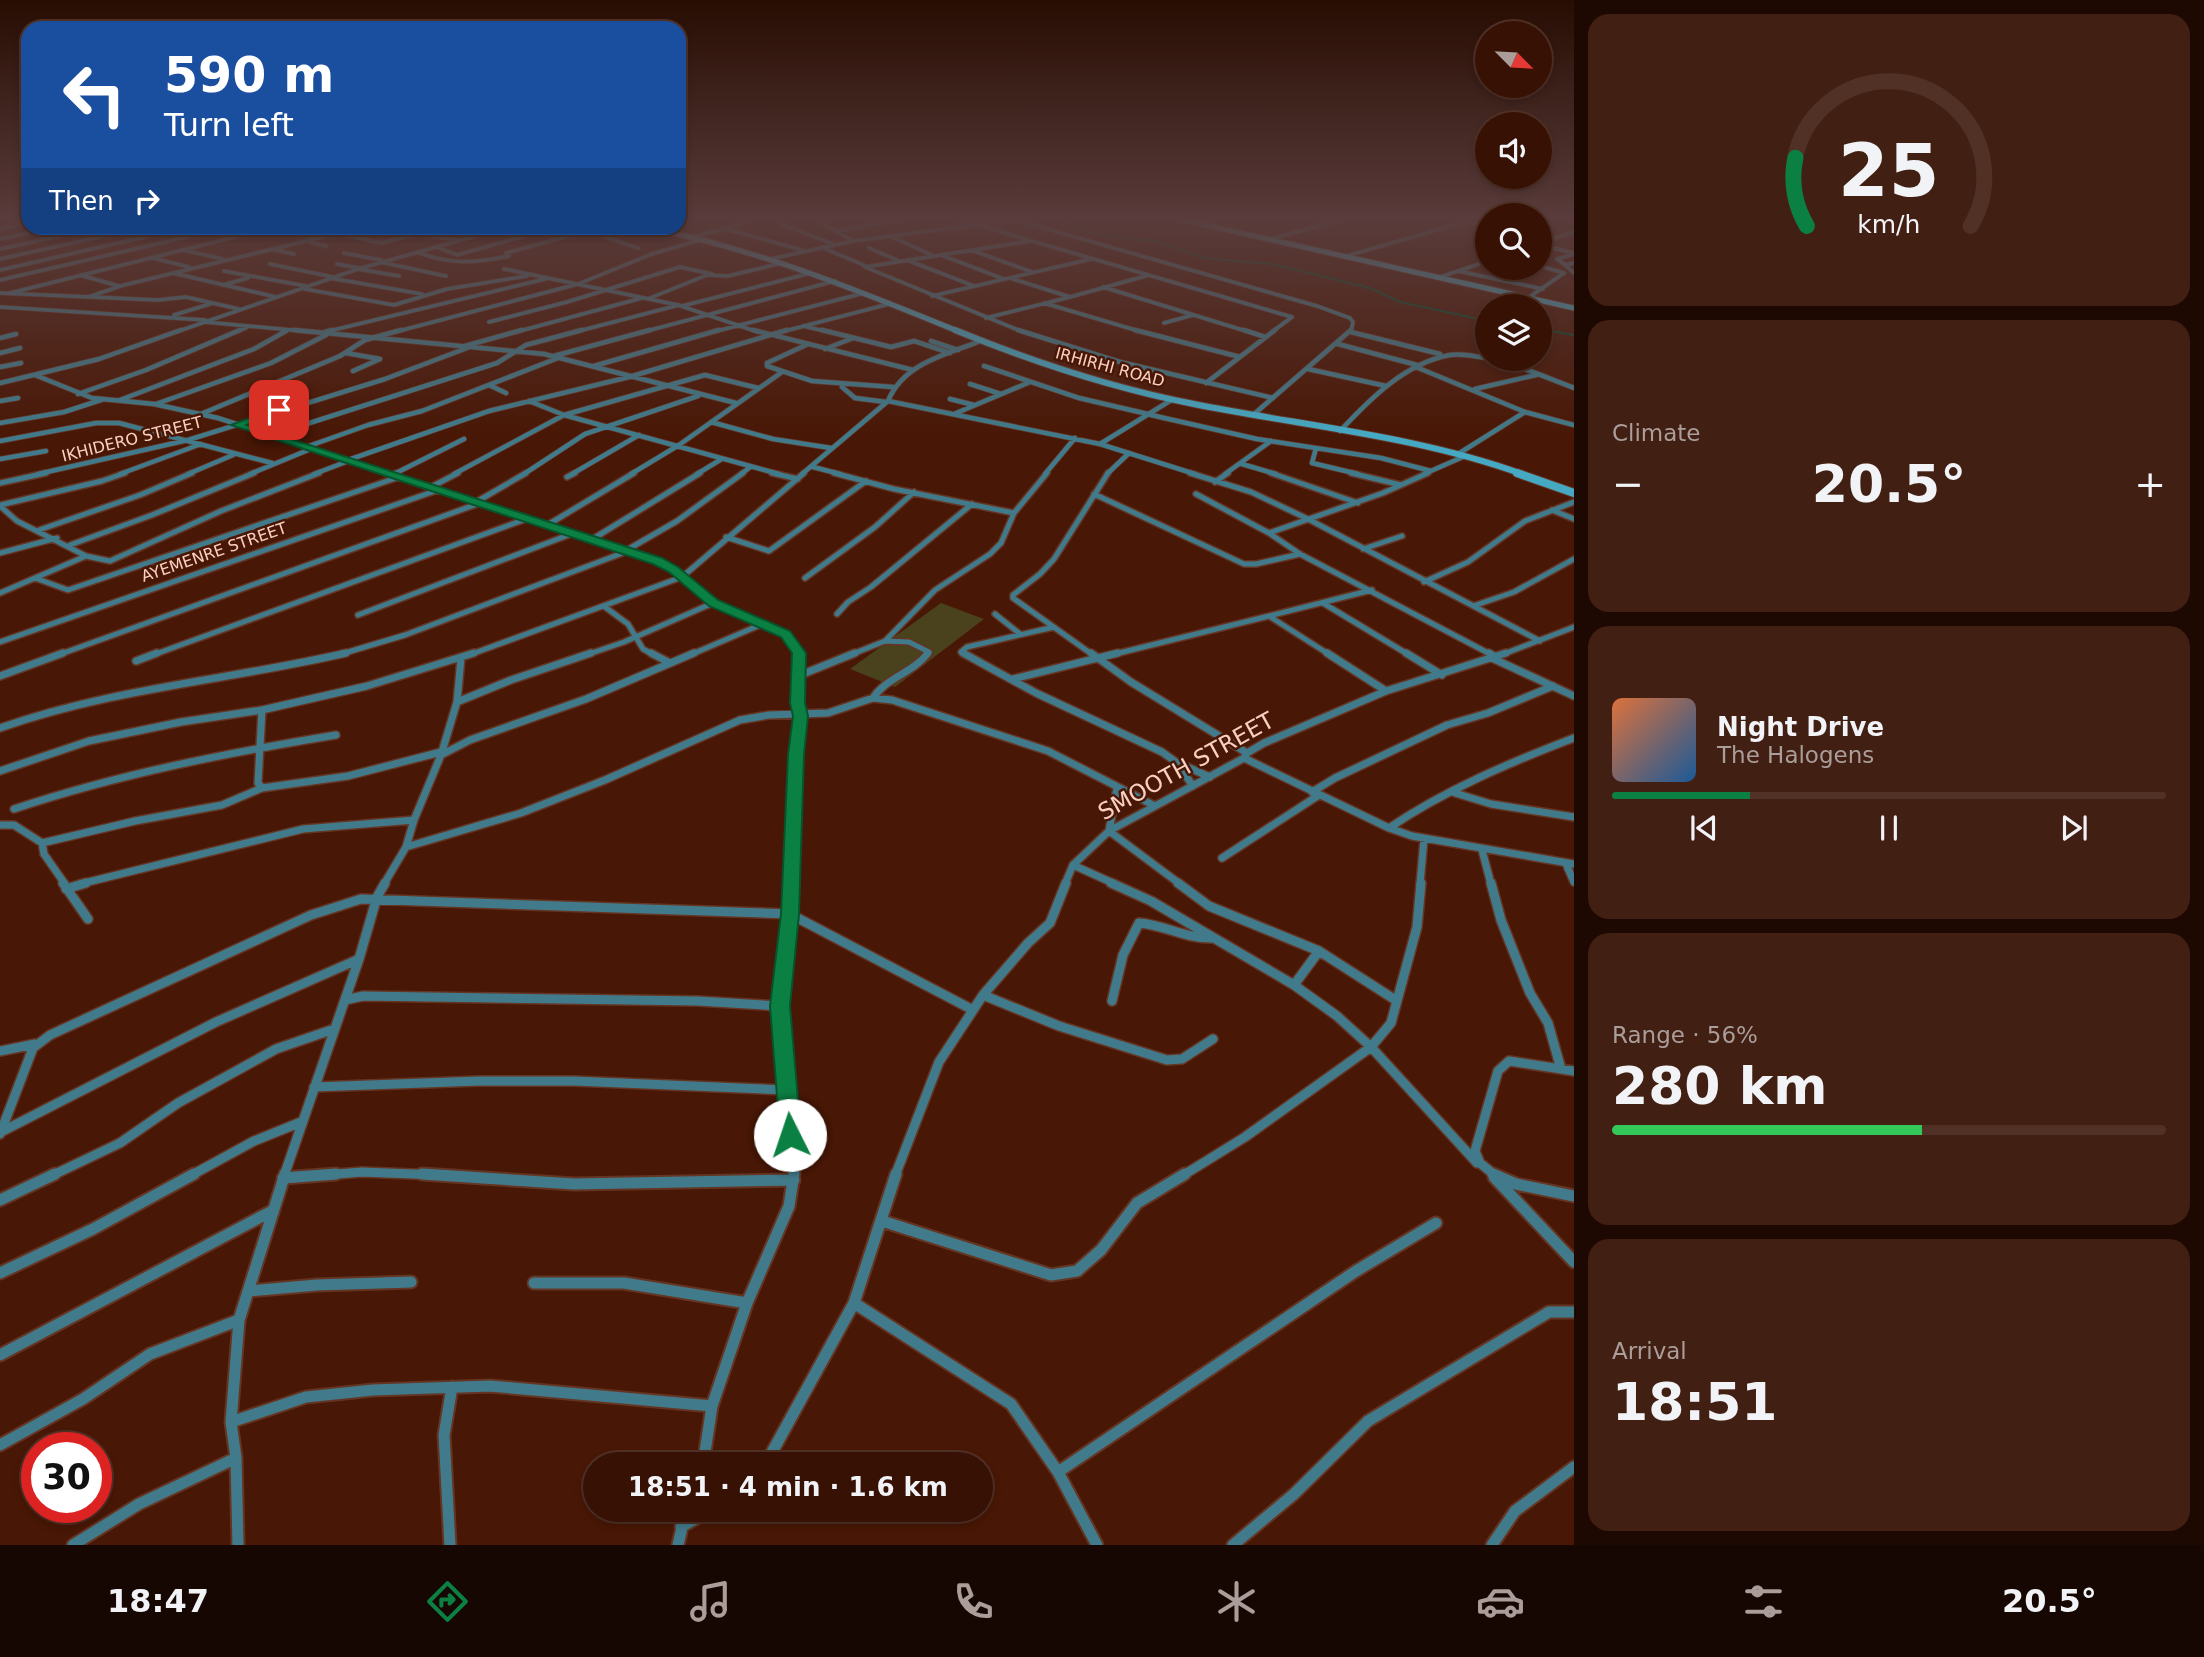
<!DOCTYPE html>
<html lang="en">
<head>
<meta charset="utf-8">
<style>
	body { margin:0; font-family:"DejaVu Sans",sans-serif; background:#421f13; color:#f1f3f6; height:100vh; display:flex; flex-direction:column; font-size:26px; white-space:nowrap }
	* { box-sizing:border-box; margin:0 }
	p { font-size:23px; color:#aa9d9a }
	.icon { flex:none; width:38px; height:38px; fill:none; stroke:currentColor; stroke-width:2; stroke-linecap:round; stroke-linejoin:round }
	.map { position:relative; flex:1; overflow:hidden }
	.details { display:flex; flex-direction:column; gap:14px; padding:14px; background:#1e0902; width:630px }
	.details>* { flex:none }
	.banner { position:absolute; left:21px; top:21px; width:665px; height:214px; border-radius:21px; box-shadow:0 4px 10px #0003,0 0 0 2px #513126; background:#1a4fa0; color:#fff; overflow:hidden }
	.needle { width:46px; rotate:114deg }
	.controls { position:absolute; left:1475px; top:21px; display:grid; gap:14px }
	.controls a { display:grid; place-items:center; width:77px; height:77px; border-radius:50%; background:#371104; box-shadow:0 4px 10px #0003,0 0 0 2px #513126; font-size:35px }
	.speed { position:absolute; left:21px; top:1432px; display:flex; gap:14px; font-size:35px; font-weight:700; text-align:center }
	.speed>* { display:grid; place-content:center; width:91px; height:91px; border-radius:50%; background:#371104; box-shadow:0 4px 10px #0003,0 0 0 2px #513126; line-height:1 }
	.speed .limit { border:10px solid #d22; background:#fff; color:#111 }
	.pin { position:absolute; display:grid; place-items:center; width:60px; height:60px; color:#fff; margin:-30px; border-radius:14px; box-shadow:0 4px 10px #0006 }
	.me { position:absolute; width:77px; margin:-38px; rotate:356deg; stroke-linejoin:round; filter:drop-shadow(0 0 5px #0008) }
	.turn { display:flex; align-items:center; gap:24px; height:147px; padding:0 28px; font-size:32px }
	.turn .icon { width:91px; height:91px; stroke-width:2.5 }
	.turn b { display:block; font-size:49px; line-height:60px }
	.then { display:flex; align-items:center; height:66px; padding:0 28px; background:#0003; gap:14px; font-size:26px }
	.big { font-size:52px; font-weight:700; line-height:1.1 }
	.details .card { flex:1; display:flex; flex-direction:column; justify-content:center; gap:10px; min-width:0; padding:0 24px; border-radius:21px; background:#421f13 }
	.details .dial { align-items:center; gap:0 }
	.dial svg { height:182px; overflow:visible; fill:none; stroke:#513126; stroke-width:7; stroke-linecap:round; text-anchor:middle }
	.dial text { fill:#f1f3f6; stroke:none }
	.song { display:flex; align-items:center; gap:21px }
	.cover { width:84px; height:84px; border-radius:10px; background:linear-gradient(135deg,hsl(20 70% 55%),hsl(210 70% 35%)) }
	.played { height:7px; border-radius:4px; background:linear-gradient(90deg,#0b8043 25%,#513126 25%) }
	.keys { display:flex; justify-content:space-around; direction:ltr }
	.heat { display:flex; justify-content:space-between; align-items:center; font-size:38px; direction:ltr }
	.charge { height:10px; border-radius:5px; background:linear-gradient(90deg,#34c759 56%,#513126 0) }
	.trip { position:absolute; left:583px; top:1452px; width:410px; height:70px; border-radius:35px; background:#371104; box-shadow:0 4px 10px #0003,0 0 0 2px #513126; font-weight:700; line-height:70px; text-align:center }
	.menu { display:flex; height:112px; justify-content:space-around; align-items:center; background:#160702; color:#aa9d9a }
	.menu .icon { width:49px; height:49px }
	.menu .active { color:#0b8043 }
	.menu b { font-size:32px; color:#f1f3f6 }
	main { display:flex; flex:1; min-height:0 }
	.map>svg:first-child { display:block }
	.green { fill:#4a421d }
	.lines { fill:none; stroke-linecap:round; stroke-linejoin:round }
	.stream { stroke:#004c2d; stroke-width:2 }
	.street-far5-casing { stroke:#653523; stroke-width:5 }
	.street-far4-casing { stroke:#653523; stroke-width:6 }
	.street-far3-casing { stroke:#653523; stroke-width:8 }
	.street-far2-casing { stroke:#653523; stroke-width:10 }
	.street-far1-casing { stroke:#653523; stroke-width:12 }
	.street-casing { stroke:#653523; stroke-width:15 }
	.secondary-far2-casing { stroke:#653523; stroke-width:7 }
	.secondary-far1-casing { stroke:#653523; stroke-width:8 }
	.secondary-casing { stroke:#653523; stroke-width:10 }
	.street-far5 { stroke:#417b8b; stroke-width:3.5 }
	.street-far4 { stroke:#417b8b; stroke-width:4.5 }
	.street-far3 { stroke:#417b8b; stroke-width:5 }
	.street-far2 { stroke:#417b8b; stroke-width:7 }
	.street-far1 { stroke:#417b8b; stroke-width:9 }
	.street { stroke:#417b8b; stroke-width:11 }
	.secondary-far2 { stroke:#46a9c4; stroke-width:5 }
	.secondary-far1 { stroke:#46a9c4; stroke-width:6 }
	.secondary { stroke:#46a9c4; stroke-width:8 }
	.route { fill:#0b8043; stroke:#07532c; stroke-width:2 }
	.labels { text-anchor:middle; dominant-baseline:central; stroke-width:5; stroke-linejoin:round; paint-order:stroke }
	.far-street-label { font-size:16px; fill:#fad0c3; stroke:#491705 }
	.near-street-label { font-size:23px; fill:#fad0c3; stroke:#491705 }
</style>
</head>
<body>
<main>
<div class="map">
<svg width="1574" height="1545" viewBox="0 0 1574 1545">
	<rect width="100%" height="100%" fill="#491705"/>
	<!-- green -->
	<path class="green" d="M941 603 984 619 895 687 850 669Z"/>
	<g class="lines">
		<!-- stream -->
		<path class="stream" d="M1062 219 1075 228 1103 236 1155 241 1204 258 1273 264 1370 288 1400 302 1488 321
			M1540 329 1574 335"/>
		<defs>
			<path id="street-far5" d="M755 219 726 229 802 250
				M815 219 853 241
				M957 219 1292 317 1272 332
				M1012 219 1317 306 1350 318 1353 322 1351 332
				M820 221 835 219
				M1194 223 1208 219
				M1471 223 1488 226
				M781 224 833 244
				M275 228 315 238
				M637 228 605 237 638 248
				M0 229 28 223
				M837 231 905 219
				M340 234 382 243 440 228
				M420 234 456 240
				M692 237 727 228
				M892 237 932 255
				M0 239 52 228
				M1267 240 1343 219
				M310 242 326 246
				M1540 243 1574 232
				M1541 245 1574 253
				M437 247 457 255 553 228
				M821 247 866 266
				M869 248 897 260
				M0 249 96 228
				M183 250 223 259
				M275 250 294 254
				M971 250 1032 272
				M417 252C450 265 475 263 509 256L506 253 598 228
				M344 253 381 260
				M941 255 1004 279
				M1343 257 1476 219
				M153 258 189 267
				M0 259 140 228
				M770 259 853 241 1014 220
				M907 260 974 286
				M380 262 446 276
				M1574 263 1565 265 1574 273
				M270 264 333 277
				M337 264 359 268
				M1565 265 1557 259 1574 254
				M865 267 1023 332
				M865 267 1030 241
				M358 269 399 276
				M504 269 678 305 758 332
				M0 270 184 228
				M224 271 306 286
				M1458 271 1543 289
				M173 273 276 297
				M80 275 119 286
				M330 278 422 294
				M1437 278 1488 261
				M0 280 226 228
				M223 285 248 278
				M1103 287 1249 332
				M305 289 394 305 447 289 527 276
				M0 293 158 300 186 297 239 309
				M10 293 271 228
				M932 296 1091 259
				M88 297 124 285 360 228
				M1070 297 1149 275
				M650 298 707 275 728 276 782 263
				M1528 298 1564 273 1540 266
				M1044 303 1142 332
				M682 306 811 273
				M0 307 205 320
				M174 315 210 304
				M986 318 1070 297 1013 279
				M205 322 313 332
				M489 322 567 302 680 267 712 274
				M1164 323 1193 315
				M803 326 829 332
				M176 332 358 269 504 228
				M236 332 246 328
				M325 332 545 279
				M395 332 578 284 652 254 703 239
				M516 332 642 298
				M575 332 679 305
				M643 332 835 281
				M713 332 864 293
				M781 332 889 304"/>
			<path id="street-far4" d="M294 330 544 354 736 403
				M753 330 913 370
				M822 330 891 347 914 341 950 353
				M1018 330 1120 362 1273 398
				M1135 330 1240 357
				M1244 330 1265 337
				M325 332 332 330
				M1351 332 1440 354
				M0 338 16 334
				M931 341 958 350
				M1338 344 1417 365
				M806 345 767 363V366L812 381 893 387
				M465 346 522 330
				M825 349 853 338
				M0 353 20 348
				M346 353 380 359 353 371
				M554 356 650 330
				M1491 359 1510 363 1574 388
				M594 366 719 330
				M984 366 1079 398 1152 415
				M0 367 21 363
				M1416 367 1525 412 1574 425
				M1308 369 1386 386
				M35 375 92 398 154 404 218 418 391 474
				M0 383 99 359 181 330
				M1206 383 1275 330
				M970 384 1001 394
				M489 385 506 393
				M842 387 855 398 886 402
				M1475 389 1536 375
				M78 394 146 370 240 330
				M950 399 974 405
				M120 400 254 349 286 331
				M0 401 18 398
				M529 401 564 415 779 474
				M888 401 1100 444 1195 474
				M156 404 271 363 326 335
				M201 414 340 356 365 340 401 330
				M954 414 1030 382
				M1151 415 1257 439 1381 458 1431 471
				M1253 415 1351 330
				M711 422 773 439 831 448
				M0 423 64 412 101 400
				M1340 431C1370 399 1405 363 1450 355 1463 353 1476 357 1488 358
				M272 435 497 363 526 345 582 330
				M0 441 96 423H119L272 463
				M1100 444 1173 399
				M309 446 368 425 422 411 558 358
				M1316 448 1312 463 1358 474
				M1458 454 1525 412
				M0 459 46 451
				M351 459 489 411 629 377 787 330
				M1242 464 1276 474
				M813 467 840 474
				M38 474 188 440 385 379 467 348
				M120 474 201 444
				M188 474 233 455
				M250 474 313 448
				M314 474 351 460
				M394 474 464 439
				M454 474 564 415 705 375 758 388
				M524 474 585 434 698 396
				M572 474 639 435
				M631 474 679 445 782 372
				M697 474 720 460
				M741 474 749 468
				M802 474 888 401C903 364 944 355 978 342
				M1045 474 1075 438
				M1107 474 1129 453
				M1225 474 1271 441
				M1424 474 1465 456"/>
			<path id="street-far3" d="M386 473 658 561 696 587 713 603 785 634 799 655
				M772 473 798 479
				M834 473 894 489 1014 513 1047 473
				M1190 473 1251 492 1308 519 1540 641
				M1271 473 1358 503
				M1351 473 1401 485
				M394 474 397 473
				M567 477 575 473
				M1215 482 1228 473
				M0 483 46 473
				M431 487 458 473
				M1094 494 1244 564H1256L1300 554
				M1196 494 1269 533 1300 554 1492 655
				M476 502 526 473
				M0 505 102 481 125 473
				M0 506 17 521 86 556 0 593
				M1552 510 1574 519
				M549 524 634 473
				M39 530 140 495 192 473
				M1269 533 1383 493 1428 473
				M726 537 769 551 866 481
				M591 540 700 473
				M70 545 152 515 254 473
				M1363 549 1402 536
				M0 553 57 538
				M86 556 110 561 221 511 319 473
				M35 578 68 590 399 477
				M805 578 875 527 914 492
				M1424 582 1468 562 1525 521 1574 502
				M1323 603 1409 655
				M1473 606 1514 592 1574 559
				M605 607 628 624 643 649 654 655
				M837 614 848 602 871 587 972 504
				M995 614 1020 634
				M358 615 571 534
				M1269 616 1372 590
				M885 641 909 642 929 652 927 655
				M0 642 438 490
				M58 655 480 503
				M153 655 526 519
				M338 655 405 635 620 554 677 521 743 473
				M469 655 682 577 804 473
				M586 655 624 642 713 603
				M690 655 760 625
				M850 655 885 641 935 590 990 554 1001 543 1014 513
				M966 655 961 652 967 647 1054 627
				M1093 655 1013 598V595L1040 574 1054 559 1108 473
				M1111 655 1269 616 1330 655
				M1501 655 1574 627"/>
			<path id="street-far2" d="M651 653 670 663
				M963 653 1036 693 1162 752 1176 762 1193 786
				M1091 653 1131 682 1247 753
				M1327 653 1386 691
				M1406 653 1442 675
				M1489 653 1496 657
				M1494 659 1574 696
				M136 661 157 653
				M0 676 63 653
				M798 676 855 653
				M1013 679 1118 653
				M873 698C887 677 913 673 928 653
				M457 702 511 680 591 653
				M262 710 258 783 262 788 348 776 441 752
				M0 728C113 688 230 680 346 653
				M441 755 470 740 586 699 694 653
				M1244 758 1389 828 1412 836 1574 864
				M1176 762 1210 777
				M0 771 89 741 181 722 262 710 367 686 474 653
				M1117 788 1109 831 1180 884
				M1312 792 1335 778 1447 725 1488 713 1553 686
				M1455 793 1491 804 1574 817
				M14 809C119 774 227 753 336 735
				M0 825H14L42 843 44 854 65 884
				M1389 828C1445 790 1511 762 1574 738
				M42 843 135 821 222 805 262 788
				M406 847 521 813 605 780 740 720 769 715 828 713 873 698 892 700 1048 751 1155 806
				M1482 850 1491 884
				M1222 858 1319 795
				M1566 864 1574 882
				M1073 865 1115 884
				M80 884 303 829 414 820
				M384 884 406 847 414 820 441 755 457 702 461 658
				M791 884 796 755 801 716 797 703 799 653
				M1065 884 1073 865 1109 831 1244 758 1247 753 1264 743 1386 691 1506 653
				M1420 884 1424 839"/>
			<path id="street-far1" d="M63 883 88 919
				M791 883 780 1006 794 1176
				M1111 883 1151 901 1294 985 1337 1016 1371 1047 1477 1163
				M1178 883 1209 906 1319 951 1397 1001
				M1491 883 1501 920 1530 993 1548 1023 1561 1069
				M66 889 86 883
				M1294 985 1319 951
				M983 995 1059 1026 1167 1060 1182 1059 1213 1039
				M345 1000 363 996 698 1001 780 1006
				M1112 1001 1123 955 1139 923C1165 925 1183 938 1211 938
				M0 1051 35 1044
				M314 1087 479 1081H574L787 1090
				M1 1132 216 1022 359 959
				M0 1134 33 1048 50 1035 311 915 361 899 790 914 973 1010
				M51 1176 120 1143 178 1103 276 1049 334 1029
				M190 1176 254 1141 301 1122
				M284 1176 359 959 377 897 385 883
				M313 1176 362 1172 464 1176
				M895 1176 939 1062 983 995 1028 943 1050 923 1066 883
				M1182 1176 1245 1137 1371 1047 1391 1023 1417 927 1421 883
				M1496 1176 1480 1163 1475 1151 1498 1071 1509 1061 1574 1071"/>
			<path id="street" d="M422 1174 574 1184 794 1180
				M1493 1174 1516 1184 1574 1196
				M1494 1177 1574 1262
				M283 1178 336 1174
				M0 1200 55 1174
				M882 1221 1051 1275 1077 1271 1101 1250 1137 1203 1185 1174
				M0 1273 93 1229 194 1174
				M534 1283H624L747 1303
				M248 1291 317 1285 411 1282
				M854 1303 1011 1404 1058 1472 1097 1545
				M0 1355 272 1211
				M231 1422 306 1397 373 1390 490 1386 712 1406
				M0 1445 83 1399 150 1354 239 1320
				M703 1465 712 1406 747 1303 789 1206 794 1174
				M765 1465 854 1303 896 1174
				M1058 1472 1356 1271 1436 1223
				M681 1527 711 1510
				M73 1545 139 1504 236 1458
				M238 1545 236 1458 231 1422 239 1320 285 1174
				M450 1545 444 1435 452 1387
				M678 1545 686 1510
				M1233 1545 1294 1494 1368 1421 1549 1312H1574
				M1492 1545 1515 1511 1574 1467"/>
			<path id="secondary-far2" d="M1179 219 1574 308
				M650 228C763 251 854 289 960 332"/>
			<path id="secondary-far1" d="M955 330C1033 362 1112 388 1194 404 1304 426 1417 436 1522 474"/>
			<path id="secondary" d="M1517 473 1574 493"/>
		</defs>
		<!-- street-far5 casing -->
		<use href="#street-far5" class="street-far5-casing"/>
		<!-- street-far4 casing -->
		<use href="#street-far4" class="street-far4-casing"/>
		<!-- street-far3 casing -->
		<use href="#street-far3" class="street-far3-casing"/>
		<!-- street-far2 casing -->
		<use href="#street-far2" class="street-far2-casing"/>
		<!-- street-far1 casing -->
		<use href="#street-far1" class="street-far1-casing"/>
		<!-- street casing -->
		<use href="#street" class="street-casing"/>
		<!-- secondary-far2 casing -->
		<use href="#secondary-far2" class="secondary-far2-casing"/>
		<!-- secondary-far1 casing -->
		<use href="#secondary-far1" class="secondary-far1-casing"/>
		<!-- secondary casing -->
		<use href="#secondary" class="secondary-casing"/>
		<!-- street-far5 -->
		<use href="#street-far5" class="street-far5"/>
		<!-- street-far4 -->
		<use href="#street-far4" class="street-far4"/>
		<!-- street-far3 -->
		<use href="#street-far3" class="street-far3"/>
		<!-- street-far2 -->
		<use href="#street-far2" class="street-far2"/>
		<!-- street-far1 -->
		<use href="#street-far1" class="street-far1"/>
		<!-- street -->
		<use href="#street" class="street"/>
		<!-- secondary-far2 -->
		<use href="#secondary-far2" class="secondary-far2"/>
		<!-- secondary-far1 -->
		<use href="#secondary-far1" class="secondary-far1"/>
		<!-- secondary -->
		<use href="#secondary" class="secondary"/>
	</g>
	<!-- sky -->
	<linearGradient id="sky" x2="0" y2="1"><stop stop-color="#280d03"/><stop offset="0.5" stop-color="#593c3b"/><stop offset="1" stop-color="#593c3b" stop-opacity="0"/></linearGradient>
	<rect width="1574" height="436" fill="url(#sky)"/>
	<!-- route -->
	<path class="route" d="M276 408 284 410 247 425 662 558 678 567 718 600 790 631 806 653 805 703 808 716 804 755 799 914 790 1006 801 1135 798 1141 790 1144 783 1141 780 1135 770 1006 781 914 788 755 793 716 790 703 792 653 781 637 709 606 669 572 653 564 231 425Z"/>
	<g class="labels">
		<!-- far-street labels -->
		<g class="far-street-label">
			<text transform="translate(1110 367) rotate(15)">IRHIRHI ROAD</text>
			<text transform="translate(132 439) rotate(-14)">IKHIDERO STREET</text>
			<text transform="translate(214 552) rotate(-19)">AYEMENRE STREET</text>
		</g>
		<!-- near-street labels -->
		<g class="near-street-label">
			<text transform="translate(1186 766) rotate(-29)">SMOOTH STREET</text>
		</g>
	</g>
</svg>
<div class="controls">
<a><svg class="needle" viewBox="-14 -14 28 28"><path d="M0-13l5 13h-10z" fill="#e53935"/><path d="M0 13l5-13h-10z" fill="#aa9d9a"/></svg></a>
<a><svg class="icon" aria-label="sound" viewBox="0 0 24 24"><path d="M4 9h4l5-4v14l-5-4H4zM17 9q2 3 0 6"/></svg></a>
<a><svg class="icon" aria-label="search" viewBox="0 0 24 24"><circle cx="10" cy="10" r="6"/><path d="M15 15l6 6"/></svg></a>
<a><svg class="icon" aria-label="layers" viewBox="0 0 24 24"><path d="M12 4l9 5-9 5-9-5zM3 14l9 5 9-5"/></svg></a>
</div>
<div class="speed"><div class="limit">30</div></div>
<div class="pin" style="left:279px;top:410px;background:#d93025"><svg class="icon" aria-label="arrive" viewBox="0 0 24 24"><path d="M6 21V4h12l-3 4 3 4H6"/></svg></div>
<svg class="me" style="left:790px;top:1135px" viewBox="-20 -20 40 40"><circle r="19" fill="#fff"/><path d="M0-13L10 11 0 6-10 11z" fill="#0b8043"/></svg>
<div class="trip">18:51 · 4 min · 1.6 km</div>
<div class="banner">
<div class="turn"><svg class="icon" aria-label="left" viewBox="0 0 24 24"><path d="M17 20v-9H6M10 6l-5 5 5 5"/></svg><div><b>590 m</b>Turn left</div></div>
<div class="then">Then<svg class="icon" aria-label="right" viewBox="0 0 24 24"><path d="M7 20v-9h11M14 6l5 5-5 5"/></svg></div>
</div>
</div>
<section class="details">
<div class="card dial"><svg viewBox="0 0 100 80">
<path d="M14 69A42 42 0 1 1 86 69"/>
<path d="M14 69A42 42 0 0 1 9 39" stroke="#0b8043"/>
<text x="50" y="56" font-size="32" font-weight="700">25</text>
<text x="50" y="72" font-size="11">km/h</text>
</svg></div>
<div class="card"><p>Climate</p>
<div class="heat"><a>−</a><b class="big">20.5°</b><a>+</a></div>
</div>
<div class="card">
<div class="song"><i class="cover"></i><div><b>Night Drive</b><p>The Halogens</p></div></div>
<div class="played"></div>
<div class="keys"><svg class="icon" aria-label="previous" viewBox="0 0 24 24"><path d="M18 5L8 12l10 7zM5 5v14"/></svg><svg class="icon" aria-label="pause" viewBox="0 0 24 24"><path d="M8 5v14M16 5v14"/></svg><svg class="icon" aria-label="next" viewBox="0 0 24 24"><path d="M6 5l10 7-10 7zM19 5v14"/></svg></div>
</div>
<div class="card"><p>Range · 56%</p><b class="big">280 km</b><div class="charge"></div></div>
<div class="card"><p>Arrival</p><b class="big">18:51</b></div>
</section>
</main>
<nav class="menu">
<b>18:47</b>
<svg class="icon active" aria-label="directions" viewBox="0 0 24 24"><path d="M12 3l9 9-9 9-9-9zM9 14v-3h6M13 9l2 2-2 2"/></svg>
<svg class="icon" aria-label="music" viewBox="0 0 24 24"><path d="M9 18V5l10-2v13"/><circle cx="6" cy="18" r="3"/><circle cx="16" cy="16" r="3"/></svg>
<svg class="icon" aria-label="phone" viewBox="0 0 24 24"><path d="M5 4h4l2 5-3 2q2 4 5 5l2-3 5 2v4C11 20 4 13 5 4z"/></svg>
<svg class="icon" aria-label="climate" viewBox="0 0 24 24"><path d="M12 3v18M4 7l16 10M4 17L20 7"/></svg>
<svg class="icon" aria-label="car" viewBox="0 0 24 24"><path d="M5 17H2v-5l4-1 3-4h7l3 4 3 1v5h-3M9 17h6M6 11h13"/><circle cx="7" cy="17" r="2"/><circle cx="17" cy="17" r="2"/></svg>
<svg class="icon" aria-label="filters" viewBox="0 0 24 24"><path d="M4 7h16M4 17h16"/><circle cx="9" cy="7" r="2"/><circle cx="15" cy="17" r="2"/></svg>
<b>20.5°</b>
</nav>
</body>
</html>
